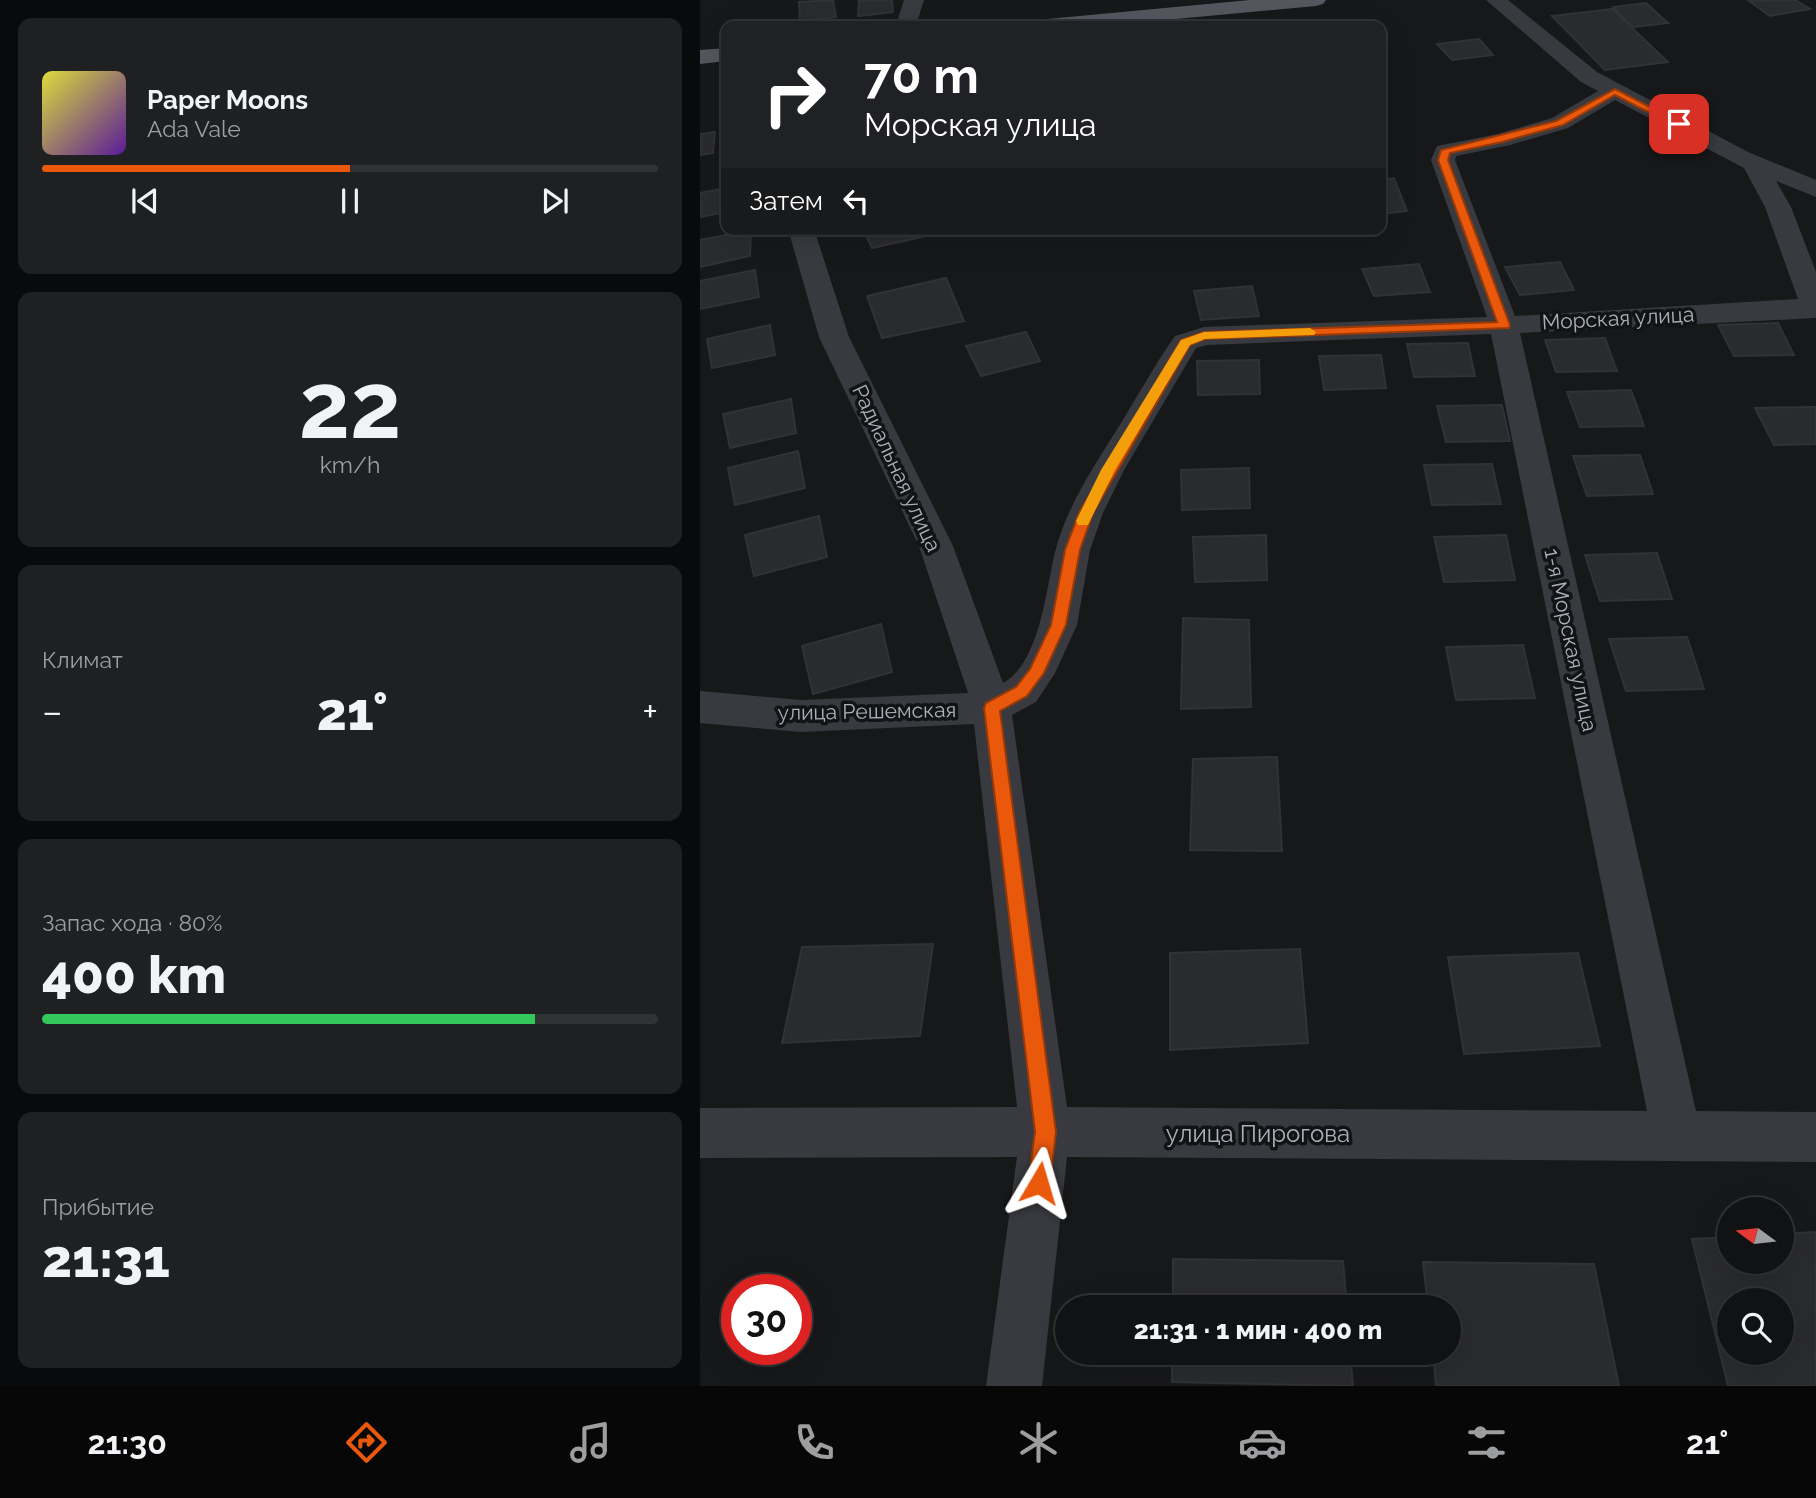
<!DOCTYPE html>
<html lang="ru">
<head>
<meta charset="utf-8">
<style>
	body { margin:0; font-family:Raleway,sans-serif; background:#1e2022; color:#f1f3f6; height:100vh; display:flex; flex-direction:column; font-size:26px; white-space:nowrap }
	* { box-sizing:border-box; margin:0 }
	p { font-size:23px; color:#9c9ea0 }
	.icon { flex:none; width:38px; height:38px; fill:none; stroke:currentColor; stroke-width:2; stroke-linecap:round; stroke-linejoin:round }
	.map { position:relative; flex:1; overflow:hidden }
	.sheet { display:flex; flex-direction:column; gap:18px; padding:18px; background:#090a0b; width:700px }
	.sheet>* { flex:none }
	.guide { position:absolute; left:21px; top:21px; width:665px; height:214px; border-radius:14px; box-shadow:0 7px 28px #0002,0 0 0 2px #303234; background:#202124; color:#fff; overflow:hidden }
	.needle { width:46px; rotate:285deg }
	.buttons { position:absolute; left:1017px; top:1197px; display:grid; gap:14px }
	.buttons a { display:grid; place-items:center; width:77px; height:77px; border-radius:50%; background:#111214; box-shadow:0 7px 28px #0002,0 0 0 2px #303234; font-size:35px }
	.speed { position:absolute; left:21px; top:1274px; display:flex; gap:14px; font-size:35px; font-weight:700; text-align:center }
	.speed>* { display:grid; place-content:center; width:91px; height:91px; border-radius:50%; background:#111214; box-shadow:0 7px 28px #0002,0 0 0 2px #303234; line-height:1 }
	.speed .limit { border:10px solid #d22; background:#fff; color:#111 }
	.pin { position:absolute; display:grid; place-items:center; width:60px; height:60px; color:#fff; margin:-30px; border-radius:14px; box-shadow:0 4px 10px #0006 }
	.me { position:absolute; width:77px; margin:-38px; rotate:7deg; stroke-linejoin:round; filter:drop-shadow(0 0 5px #0008) }
	.turn { display:flex; align-items:center; gap:24px; height:147px; padding:0 28px; font-size:32px }
	.turn .icon { width:91px; height:91px; stroke-width:2.5 }
	.turn b { display:block; font-size:49px; line-height:60px }
	.then { display:flex; align-items:center; height:66px; padding:0 28px; background:#0003; gap:14px; font-size:26px }
	.big { font-size:52px; font-weight:800; line-height:1.1 }
	.sheet .widget { flex:1; display:flex; flex-direction:column; justify-content:center; gap:10px; min-width:0; padding:0 24px; border-radius:14px; background:#1e2022 }
	.sheet .dial { align-items:center; gap:0 }
	.dial b { font-size:91px; line-height:1 }
	.song { display:flex; align-items:center; gap:21px }
	.cover { width:84px; height:84px; border-radius:10px; background:linear-gradient(135deg,hsl(60 70% 55%),hsl(270 70% 35%)) }
	.played { height:7px; border-radius:4px; background:linear-gradient(90deg,#ea580c 50%,#303234 50%) }
	.keys { display:flex; justify-content:space-around; direction:ltr }
	.heat { display:flex; justify-content:space-between; align-items:center; font-size:38px; direction:ltr }
	.charge { height:10px; border-radius:5px; background:linear-gradient(90deg,#34c759 80%,#303234 0) }
	.trip { position:absolute; left:355px; top:1295px; width:406px; height:70px; border-radius:35px; background:#111214; box-shadow:0 7px 28px #0002,0 0 0 2px #303234; font-weight:800; line-height:70px; text-align:center }
	.menu { display:flex; height:112px; justify-content:space-around; align-items:center; background:#070708; color:#9c9ea0 }
	.menu .icon { width:49px; height:49px }
	.menu .on { color:#ea580c }
	.menu b { font-size:32px; color:#f1f3f6 }
	main { display:flex; flex:1; min-height:0 }
	.map>svg:first-child { display:block }
	.building { fill:#2a2b2e; stroke:#313236; stroke-width:2; fill-rule:evenodd }
	.lines { fill:none; stroke-linecap:round; stroke-linejoin:round }
	.minor { fill:#383a3f; fill-rule:evenodd }
	.major { fill:#54575e; fill-rule:evenodd }
	.route { fill:#ea580c; stroke:#983908; stroke-width:2 }
	.slow { fill:#f59e0b }
	.labels { text-anchor:middle; dominant-baseline:central; stroke-width:7; stroke-linejoin:round; paint-order:stroke }
	.street-label { font-size:21px; fill:#aab0ba; stroke:#121315 }
	.near-street-label { font-size:24px; fill:#aab0ba; stroke:#121315 }
</style>
</head>
<body>
<main>
<section class="sheet">
<div class="widget">
<div class="song"><i class="cover"></i><div><b>Paper Moons</b><p>Ada Vale</p></div></div>
<div class="played"></div>
<div class="keys"><svg class="icon" aria-label="previous" viewBox="0 0 24 24"><path d="M18 5L8 12l10 7zM5 5v14"/></svg><svg class="icon" aria-label="pause" viewBox="0 0 24 24"><path d="M8 5v14M16 5v14"/></svg><svg class="icon" aria-label="next" viewBox="0 0 24 24"><path d="M6 5l10 7-10 7zM19 5v14"/></svg></div>
</div>
<div class="widget dial"><b>22</b><p>km/h</p></div>
<div class="widget"><p>Климат</p>
<div class="heat"><a>−</a><b class="big">21°</b><a>+</a></div>
</div>
<div class="widget"><p>Запас хода · 80%</p><b class="big">400 km</b><div class="charge"></div></div>
<div class="widget"><p>Прибытие</p><b class="big">21:31</b></div>
</section>
<div class="map">
<svg width="1116" height="1386" viewBox="0 0 1116 1386">
	<rect width="100%" height="100%" fill="#17181a"/>
	<!-- building -->
	<path class="building" d="M133 0 136 17 100 21 99 2Z
		M159 0H192L193 12 158 16Z
		M1095 0 1110 9 1070 16 1049 1Z
		M946 3 968 23 933 27 913 7Z
		M912 9 968 62 905 70 852 16Z
		M779 39 793 55 752 60 737 44Z
		M15 132 13 153 0 155V134Z
		M694 178 707 211 681 214V180Z
		M26 188V212L0 217V193Z
		M163 229H222L226 236 172 248Z
		M51 230 50 256 0 267V240Z
		M860 262 874 290 820 295 805 267Z
		M719 264 730 292 674 296 662 269Z
		M55 270 59 297 0 309V281Z
		M246 278 264 321 182 338 167 296Z
		M552 286 559 316 501 320 494 291Z
		M1078 323 1094 355 1034 356 1018 325Z
		M70 325 75 355 12 368 7 339Z
		M326 332 340 361 281 376 266 346Z
		M905 338 917 371 856 372 845 340Z
		M768 343 775 376 714 377 707 344Z
		M681 355 686 388 624 390 619 356Z
		M559 360 560 394 498 395 497 361Z
		M931 390 944 426 880 427 867 392Z
		M91 399 96 433 30 448 23 414Z
		M802 405 810 441 746 442 737 406Z
		M1116 407V444L1074 445 1055 408Z
		M98 451 105 488 35 505 28 468Z
		M940 455 953 494 887 496 873 456Z
		M792 464 801 504 732 505 724 465Z
		M549 468 550 508 482 510 481 470Z
		M119 516 127 557 54 576 45 535Z
		M566 535 567 580 495 582 493 537Z
		M806 535 815 580 744 582 734 537Z
		M957 553 972 599 900 601 885 555Z
		M483 618 549 620 551 707 481 709Z
		M181 624 192 672 113 694 102 646Z
		M987 637 1004 689 926 691 909 639Z
		M823 645 835 698 756 700 746 647Z
		M577 757 582 851 490 850 493 759Z
		M233 944 220 1036 82 1043 102 947Z
		M600 949 608 1043 470 1050V953Z
		M878 953 900 1046 764 1054 748 957Z
		M1116 1232V1386H1028L992 1239 1029 1237V1262H1082V1234ZM1029 1300H1082V1353H1029Z
		M473 1259 643 1261 647 1307H473Z
		M723 1262 894 1264 919 1386H736L733 1353H749V1307H728Z
		M472 1353H650L653 1386 472 1382Z"/>
	<g class="lines">
		<!-- minor -->
		<path class="minor" d="M204 0H224L218 19 220 26H200L198 19Z
			M786 0H808L897 72 1048 152 1116 180V197L1076 181 1091 207 1116 272V318L820 333 996 1111 1116 1112V1162L367 1157 342 1386H286L317 1157 0 1158V1108L317 1107 274 724 101 732 0 723V691L101 700 268 693 219 546 119 337 88 229H114L149 337 253 546 303 683C340 663 346 589 355 552 367 505 396 463 421 423 439 394 455 364 475 336L504 327 787 317 731 160 737 146 798 134 852 118 898 91 881 82ZM915 100 1044 168 1065 207 1098 299 815 316 755 160 756 156 810 145 868 128ZM791 334 947 1111 367 1107 312 715 336 702 355 673 377 625 390 550 403 513 424 470 496 348 507 345Z"/>
		<!-- major -->
		<path class="major" d="M550 0H626L623 4 616 6 401 26H327L330 22 337 20Z
			M26 48V61L0 64V50Z"/>
	</g>
	<!-- route -->
	<path class="route" d="M915 89 983 124 975 126 915 95 863 125 802 142 750 153 748 160 810 325 809 328 505 339 490 345 393 513 380 550 366 625 344 673 327 696 300 711 356 1132 350 1183 346 1190 339 1193 331 1190 328 1183 335 1132 284 708 286 703 316 687 330 669 351 625 365 550 379 513 481 340 504 332 797 322 738 160 741 150 856 121Z"/>
	<!-- slow -->
	<path class="slow" d="M610 328 616 332 614 335 505 339 490 345 415 470 388 525H378L376 521 401 470 481 340 504 332Z"/>
	<g class="labels">
		<!-- street labels -->
		<g class="street-label">
			<text transform="translate(918 318) rotate(-3)">Морская улица</text>
			<text transform="translate(197 468) rotate(65)">Радиальная улица</text>
			<text transform="translate(871 640) rotate(78)">1-я Морская улица</text>
			<text transform="translate(167 711) rotate(-1)">улица Решемская</text>
		</g>
		<!-- near-street labels -->
		<g class="near-street-label">
			<text x="558" y="1133">улица Пирогова</text>
		</g>
	</g>
</svg>
<div class="buttons">
<a><svg class="needle" viewBox="-14 -14 28 28"><path d="M0-13l5 13h-10z" fill="#e53935"/><path d="M0 13l5-13h-10z" fill="#9c9ea0"/></svg></a>
<a><svg class="icon" aria-label="search" viewBox="0 0 24 24"><circle cx="10" cy="10" r="6"/><path d="M15 15l6 6"/></svg></a>
</div>
<div class="speed"><div class="limit">30</div></div>
<div class="pin" style="left:979px;top:124px;background:#d93025"><svg class="icon" aria-label="arrive" viewBox="0 0 24 24"><path d="M6 21V4h12l-3 4 3 4H6"/></svg></div>
<svg class="me" style="left:339px;top:1183px" viewBox="-20 -20 40 40"><path d="M0-17L14 15 0 8-14 15z" fill="#ea580c" stroke="#fff" stroke-width="4"/></svg>
<div class="trip">21:31 · 1 мин · 400 m</div>
<div class="guide">
<div class="turn"><svg class="icon" aria-label="right" viewBox="0 0 24 24"><path d="M7 20v-9h11M14 6l5 5-5 5"/></svg><div><b>70 m</b>Морская улица</div></div>
<div class="then">Затем<svg class="icon" aria-label="left" viewBox="0 0 24 24"><path d="M17 20v-9H6M10 6l-5 5 5 5"/></svg></div>
</div>
</div>
</main>
<nav class="menu">
<b>21:30</b>
<svg class="icon on" aria-label="directions" viewBox="0 0 24 24"><path d="M12 3l9 9-9 9-9-9zM9 14v-3h6M13 9l2 2-2 2"/></svg>
<svg class="icon" aria-label="music" viewBox="0 0 24 24"><path d="M9 18V5l10-2v13"/><circle cx="6" cy="18" r="3"/><circle cx="16" cy="16" r="3"/></svg>
<svg class="icon" aria-label="phone" viewBox="0 0 24 24"><path d="M5 4h4l2 5-3 2q2 4 5 5l2-3 5 2v4C11 20 4 13 5 4z"/></svg>
<svg class="icon" aria-label="climate" viewBox="0 0 24 24"><path d="M12 3v18M4 7l16 10M4 17L20 7"/></svg>
<svg class="icon" aria-label="car" viewBox="0 0 24 24"><path d="M5 17H2v-5l4-1 3-4h7l3 4 3 1v5h-3M9 17h6M6 11h13"/><circle cx="7" cy="17" r="2"/><circle cx="17" cy="17" r="2"/></svg>
<svg class="icon" aria-label="filters" viewBox="0 0 24 24"><path d="M4 7h16M4 17h16"/><circle cx="9" cy="7" r="2"/><circle cx="15" cy="17" r="2"/></svg>
<b>21°</b>
</nav>
</body>
</html>
